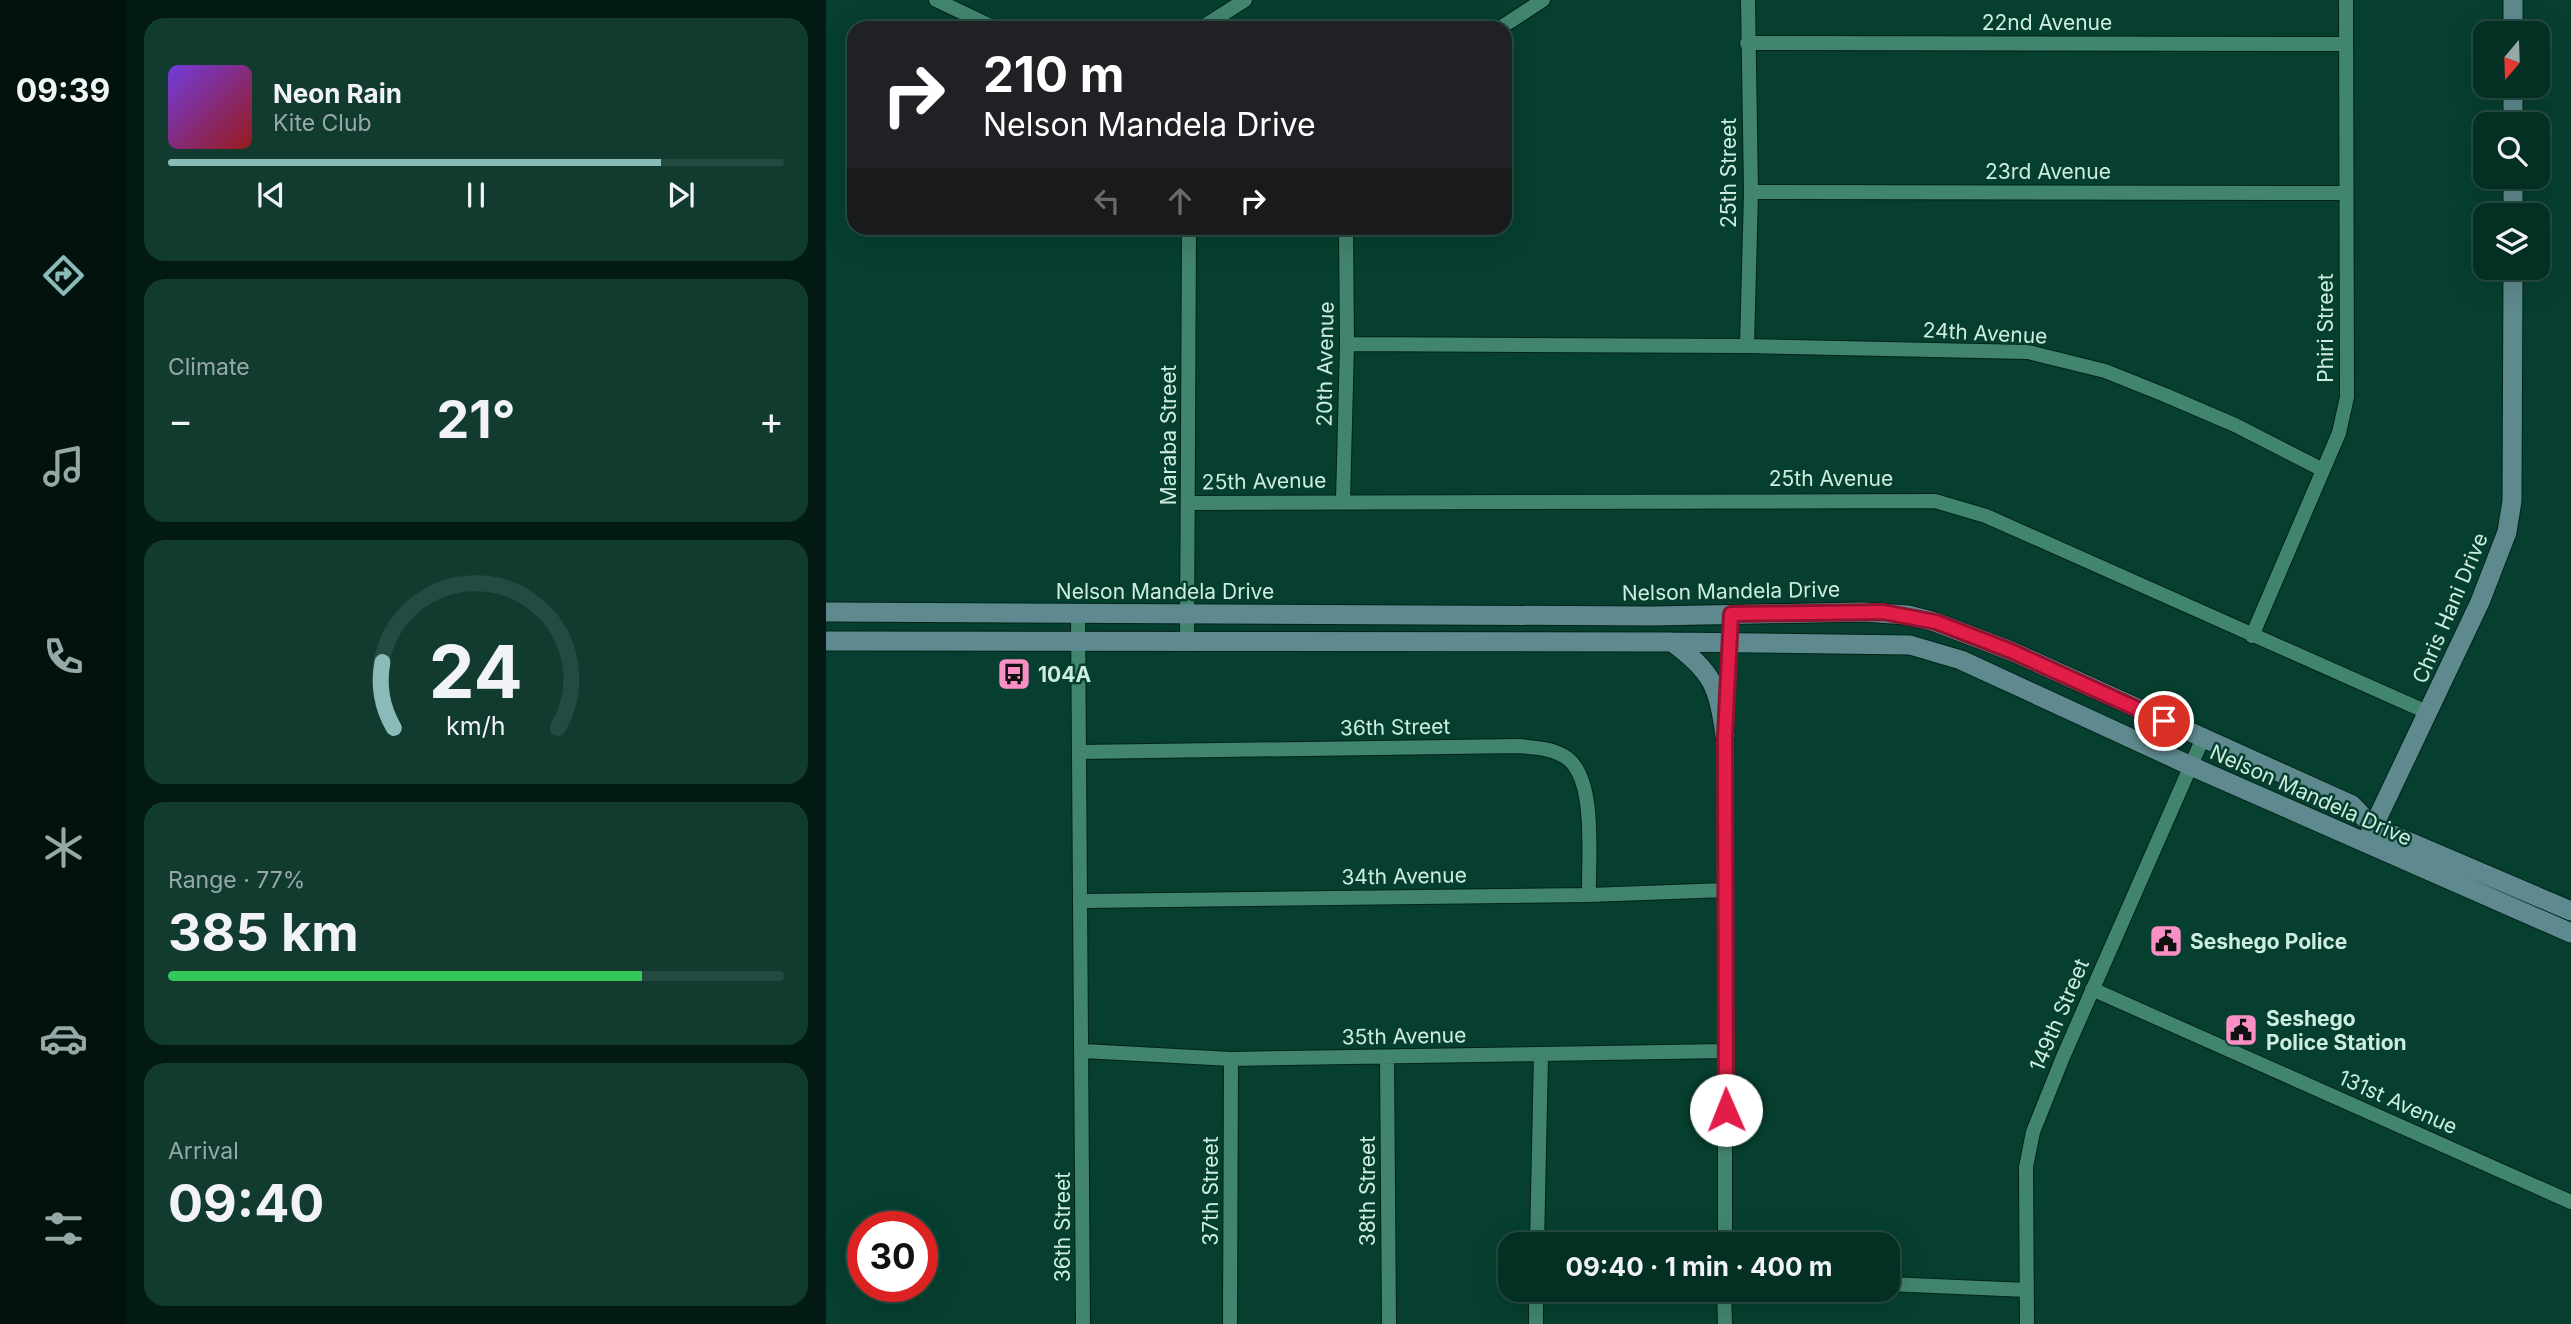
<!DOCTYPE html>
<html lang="en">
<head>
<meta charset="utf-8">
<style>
	body { margin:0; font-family:Inter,sans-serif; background:#123b30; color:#f1f3f6; height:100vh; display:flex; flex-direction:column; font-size:26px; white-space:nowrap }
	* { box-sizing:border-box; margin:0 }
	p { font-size:23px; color:#97a9a6 }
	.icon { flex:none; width:38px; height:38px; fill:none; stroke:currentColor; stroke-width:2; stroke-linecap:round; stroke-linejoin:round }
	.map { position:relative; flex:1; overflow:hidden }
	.details { display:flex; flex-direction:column; gap:18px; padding:18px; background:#021a13; width:700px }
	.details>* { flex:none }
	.banner { position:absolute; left:21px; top:21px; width:665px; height:214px; border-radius:21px; box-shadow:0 7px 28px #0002,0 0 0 2px #254a41; background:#202124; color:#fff; overflow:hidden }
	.needle { width:46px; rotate:199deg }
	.controls { position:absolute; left:1647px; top:21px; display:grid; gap:14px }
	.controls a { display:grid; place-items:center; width:77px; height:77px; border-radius:14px; background:#042f23; box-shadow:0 7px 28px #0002,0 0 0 2px #254a41; font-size:35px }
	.speed { position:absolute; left:21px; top:1211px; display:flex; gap:14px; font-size:35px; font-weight:700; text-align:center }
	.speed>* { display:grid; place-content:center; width:91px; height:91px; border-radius:50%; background:#042f23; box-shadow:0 7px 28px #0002,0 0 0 2px #254a41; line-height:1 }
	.speed .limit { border:10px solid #d22; background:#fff; color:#111 }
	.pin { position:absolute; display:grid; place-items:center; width:60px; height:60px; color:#fff; margin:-30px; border:4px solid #fff; border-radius:50%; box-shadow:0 2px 7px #0007 }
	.me { position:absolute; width:77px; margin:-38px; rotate:359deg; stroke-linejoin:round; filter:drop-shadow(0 0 5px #0008) }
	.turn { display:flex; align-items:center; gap:24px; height:147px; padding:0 21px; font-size:32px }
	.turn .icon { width:91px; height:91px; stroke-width:2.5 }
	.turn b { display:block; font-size:49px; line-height:60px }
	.lanes { display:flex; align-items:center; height:66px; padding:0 21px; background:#0003; justify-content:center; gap:35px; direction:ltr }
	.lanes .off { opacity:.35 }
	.big { font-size:52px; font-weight:700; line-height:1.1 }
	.details .tile { flex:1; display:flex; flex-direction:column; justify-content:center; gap:10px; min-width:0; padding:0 24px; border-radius:21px; background:#123b30 }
	.details .dial { align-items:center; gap:0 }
	.dial svg { height:182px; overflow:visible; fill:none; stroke:#254a41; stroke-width:7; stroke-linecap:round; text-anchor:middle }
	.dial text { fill:#f1f3f6; stroke:none }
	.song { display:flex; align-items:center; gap:21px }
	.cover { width:84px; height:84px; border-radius:10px; background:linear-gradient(135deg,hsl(260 70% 55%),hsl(0 70% 35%)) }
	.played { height:7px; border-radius:4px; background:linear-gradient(90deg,#8bbbb9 80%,#254a41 80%) }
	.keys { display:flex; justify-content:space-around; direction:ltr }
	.heat { display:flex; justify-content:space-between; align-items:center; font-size:38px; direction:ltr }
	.charge { height:10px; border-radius:5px; background:linear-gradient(90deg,#34c759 77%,#254a41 0) }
	.trip { position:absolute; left:672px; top:1232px; width:402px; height:70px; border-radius:21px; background:#042f23; box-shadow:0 7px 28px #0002,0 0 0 2px #254a41; font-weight:700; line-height:70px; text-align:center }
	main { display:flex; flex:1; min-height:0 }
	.tabs { display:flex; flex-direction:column; width:126px; justify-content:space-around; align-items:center; background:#02130e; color:#97a9a6 }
	.tabs .icon { width:49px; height:49px }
	.tabs .current { color:#8bbbb9 }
	.tabs b { font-size:32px; color:#f1f3f6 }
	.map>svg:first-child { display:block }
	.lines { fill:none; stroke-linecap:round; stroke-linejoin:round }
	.street-casing { stroke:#002319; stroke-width:16 }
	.secondary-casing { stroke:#002319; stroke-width:21 }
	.street { stroke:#42856e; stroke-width:14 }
	.secondary { stroke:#5e8a8f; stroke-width:19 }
	.route-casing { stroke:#92132f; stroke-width:18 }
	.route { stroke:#e11d48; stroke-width:12 }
	.labels { text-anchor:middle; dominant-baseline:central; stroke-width:5; stroke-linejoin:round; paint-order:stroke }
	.street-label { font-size:21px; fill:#cceddf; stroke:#063f2f }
	.poi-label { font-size:21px; font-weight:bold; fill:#cceddf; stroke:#063f2f; text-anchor:start }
</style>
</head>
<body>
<main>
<nav class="tabs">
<b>09:39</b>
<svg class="icon current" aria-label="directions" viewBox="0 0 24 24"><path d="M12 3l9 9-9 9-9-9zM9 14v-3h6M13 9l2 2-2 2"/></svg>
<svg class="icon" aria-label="music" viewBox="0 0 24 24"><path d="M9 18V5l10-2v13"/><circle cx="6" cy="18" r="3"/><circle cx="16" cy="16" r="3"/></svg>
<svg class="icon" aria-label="phone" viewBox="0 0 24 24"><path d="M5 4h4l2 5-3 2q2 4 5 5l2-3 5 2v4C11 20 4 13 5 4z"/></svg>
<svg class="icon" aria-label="climate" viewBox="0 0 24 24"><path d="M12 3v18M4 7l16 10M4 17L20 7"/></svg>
<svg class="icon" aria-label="car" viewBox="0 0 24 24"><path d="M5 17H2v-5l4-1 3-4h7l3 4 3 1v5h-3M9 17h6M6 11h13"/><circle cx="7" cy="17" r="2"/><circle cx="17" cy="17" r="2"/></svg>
<svg class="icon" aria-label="filters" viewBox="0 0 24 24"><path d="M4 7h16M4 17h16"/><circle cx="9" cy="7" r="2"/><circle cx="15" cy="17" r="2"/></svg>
</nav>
<section class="details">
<div class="tile">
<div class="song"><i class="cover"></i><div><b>Neon Rain</b><p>Kite Club</p></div></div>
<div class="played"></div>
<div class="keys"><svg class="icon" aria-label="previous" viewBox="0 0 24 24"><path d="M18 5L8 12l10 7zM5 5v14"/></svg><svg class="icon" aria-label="pause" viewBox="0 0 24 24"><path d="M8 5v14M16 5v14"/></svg><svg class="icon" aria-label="next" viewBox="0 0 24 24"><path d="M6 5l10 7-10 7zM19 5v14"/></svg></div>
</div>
<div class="tile"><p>Climate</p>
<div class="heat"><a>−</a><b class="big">21°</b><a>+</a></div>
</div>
<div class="tile dial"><svg viewBox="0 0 100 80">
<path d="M14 69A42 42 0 1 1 86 69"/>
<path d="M14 69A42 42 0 0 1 9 40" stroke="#8bbbb9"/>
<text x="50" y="56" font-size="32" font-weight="700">24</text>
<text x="50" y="72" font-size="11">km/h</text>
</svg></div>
<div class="tile"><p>Range · 77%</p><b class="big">385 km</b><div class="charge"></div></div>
<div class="tile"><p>Arrival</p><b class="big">09:40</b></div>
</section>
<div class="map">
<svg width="1745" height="1324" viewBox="0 0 1745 1324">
	<rect width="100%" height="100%" fill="#063f2f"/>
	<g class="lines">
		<defs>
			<path id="street" d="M110 0 169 28
				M375 28 419 0
				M674 28 717 0
				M921 43 1520 44
				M925 192 1519 193
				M521 344 921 346 1202 352 1279 371 1339 395 1409 425 1497 470
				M921 346 925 192 922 0
				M517 501 521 344 520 228
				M363 503 1109 501 1160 516 1603 713
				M252 614 257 1324
				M1426 636 1513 433 1521 397 1520 0
				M361 642 363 228
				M253 752 693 746C710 748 727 748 741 758 771 780 762 860 763 895
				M257 901 763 895 900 890
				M1266 989 1745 1202
				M257 1051 405 1059 900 1051
				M561 1058 563 1324
				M711 1244 715 1055
				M899 1244V736L905 614
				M1062 1284 1201 1290
				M710 1290V1324
				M898 1290 899 1324
				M404 1324 405 1059
				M1201 1324 1200 1167 1207 1132 1237 1057 1377 738"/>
			<path id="secondary" d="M1687 33V0
				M1687 86V124
				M1687 177V215
				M0 612 828 616 1037 612 1082 615 1109 622 1185 651 1526 805 1546 826 1745 911
				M0 641 845 642 1084 645 1135 660 1365 766 1745 933
				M846 642C886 671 893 687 899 736
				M1542 838 1654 602 1681 532 1686 501 1687 268"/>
		</defs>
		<!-- street casing -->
		<use href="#street" class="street-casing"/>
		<!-- secondary casing -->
		<use href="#secondary" class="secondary-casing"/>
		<!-- street -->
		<use href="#street" class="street"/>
		<!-- secondary -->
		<use href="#secondary" class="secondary"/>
	</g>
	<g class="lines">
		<defs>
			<path id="route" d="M900 1110 899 736 905 614 1057 612 1110 622 1185 651 1338 721"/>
		</defs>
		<!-- route casing -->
		<use href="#route" class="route-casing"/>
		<!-- route -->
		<use href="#route" class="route"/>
	</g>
	<!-- icons -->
	<defs>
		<symbol id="bus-square" viewBox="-11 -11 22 22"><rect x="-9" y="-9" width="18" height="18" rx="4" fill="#fa8fc6" stroke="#063f2f"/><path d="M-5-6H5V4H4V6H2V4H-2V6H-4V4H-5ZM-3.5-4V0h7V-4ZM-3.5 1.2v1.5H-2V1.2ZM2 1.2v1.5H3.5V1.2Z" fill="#111"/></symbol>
		<symbol id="civic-square" viewBox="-11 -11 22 22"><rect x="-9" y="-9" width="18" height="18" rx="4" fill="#fa8fc6" stroke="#063f2f"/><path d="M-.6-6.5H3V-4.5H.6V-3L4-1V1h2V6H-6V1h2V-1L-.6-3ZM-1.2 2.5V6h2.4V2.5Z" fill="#111"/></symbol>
	</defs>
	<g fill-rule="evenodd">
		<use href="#bus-square" x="169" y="655" width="38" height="38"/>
		<use href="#civic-square" x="1321" y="922" width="38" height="38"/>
		<use href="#civic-square" x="1396" y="1011" width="38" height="38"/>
	</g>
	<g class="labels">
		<!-- street labels -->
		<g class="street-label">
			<text x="1221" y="22">22nd Avenue</text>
			<text x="1222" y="171">23rd Avenue</text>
			<text transform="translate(902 173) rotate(-90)">25th Street</text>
			<text transform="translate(1499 328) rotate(-90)">Phiri Street</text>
			<text transform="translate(1159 333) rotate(3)">24th Avenue</text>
			<text transform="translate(499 364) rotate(-89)">20th Avenue</text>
			<text transform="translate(342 435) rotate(-90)">Maraba Street</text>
			<text x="1005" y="478">25th Avenue</text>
			<text transform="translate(438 481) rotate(-1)">25th Avenue</text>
			<text x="339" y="591">Nelson Mandela Drive</text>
			<text transform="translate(905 591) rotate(-1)">Nelson Mandela Drive</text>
			<text transform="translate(1624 608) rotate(-67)">Chris Hani Drive</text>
			<text transform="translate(569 727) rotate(-1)">36th Street</text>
			<text transform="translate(1485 795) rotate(24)">Nelson Mandela Drive</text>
			<text transform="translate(578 876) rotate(-1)">34th Avenue</text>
			<text transform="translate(1233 1015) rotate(-67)">149th Street</text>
			<text transform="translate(578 1036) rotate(-1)">35th Avenue</text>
			<text transform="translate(1572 1102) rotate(24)">131st Avenue</text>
			<text transform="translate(384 1191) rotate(-90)">37th Street</text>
			<text transform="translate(541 1191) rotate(-90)">38th Street</text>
			<text transform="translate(236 1227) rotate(-90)">36th Street</text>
		</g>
		<!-- poi labels -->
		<g class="poi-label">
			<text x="212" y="674">104A</text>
			<text x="1364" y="941">Seshego Police</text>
			<text x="1440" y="1018">Seshego<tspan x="1440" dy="24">Police Station</tspan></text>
		</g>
	</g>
</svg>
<div class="controls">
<a><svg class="needle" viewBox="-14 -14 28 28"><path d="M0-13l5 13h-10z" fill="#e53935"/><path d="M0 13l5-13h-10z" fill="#97a9a6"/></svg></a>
<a><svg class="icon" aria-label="search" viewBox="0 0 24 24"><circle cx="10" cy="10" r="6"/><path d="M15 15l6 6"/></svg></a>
<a><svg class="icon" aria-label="layers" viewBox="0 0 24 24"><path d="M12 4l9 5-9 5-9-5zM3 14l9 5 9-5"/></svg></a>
</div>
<div class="speed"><div class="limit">30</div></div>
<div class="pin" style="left:1338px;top:721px;background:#d93025"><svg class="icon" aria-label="arrive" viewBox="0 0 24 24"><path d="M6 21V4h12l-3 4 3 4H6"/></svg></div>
<svg class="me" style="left:900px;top:1110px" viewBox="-20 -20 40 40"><circle r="19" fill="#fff"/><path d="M0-13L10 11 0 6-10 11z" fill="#e11d48"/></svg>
<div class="trip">09:40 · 1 min · 400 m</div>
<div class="banner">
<div class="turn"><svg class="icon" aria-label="right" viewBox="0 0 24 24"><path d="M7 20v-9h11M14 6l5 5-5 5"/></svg><div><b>210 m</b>Nelson Mandela Drive</div></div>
<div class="lanes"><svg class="icon off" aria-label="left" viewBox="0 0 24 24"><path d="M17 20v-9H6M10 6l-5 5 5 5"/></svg><svg class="icon off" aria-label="ahead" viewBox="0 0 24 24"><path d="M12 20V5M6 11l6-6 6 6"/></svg><svg class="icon" aria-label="right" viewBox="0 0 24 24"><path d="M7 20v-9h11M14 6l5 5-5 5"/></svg></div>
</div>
</div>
</main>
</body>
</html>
